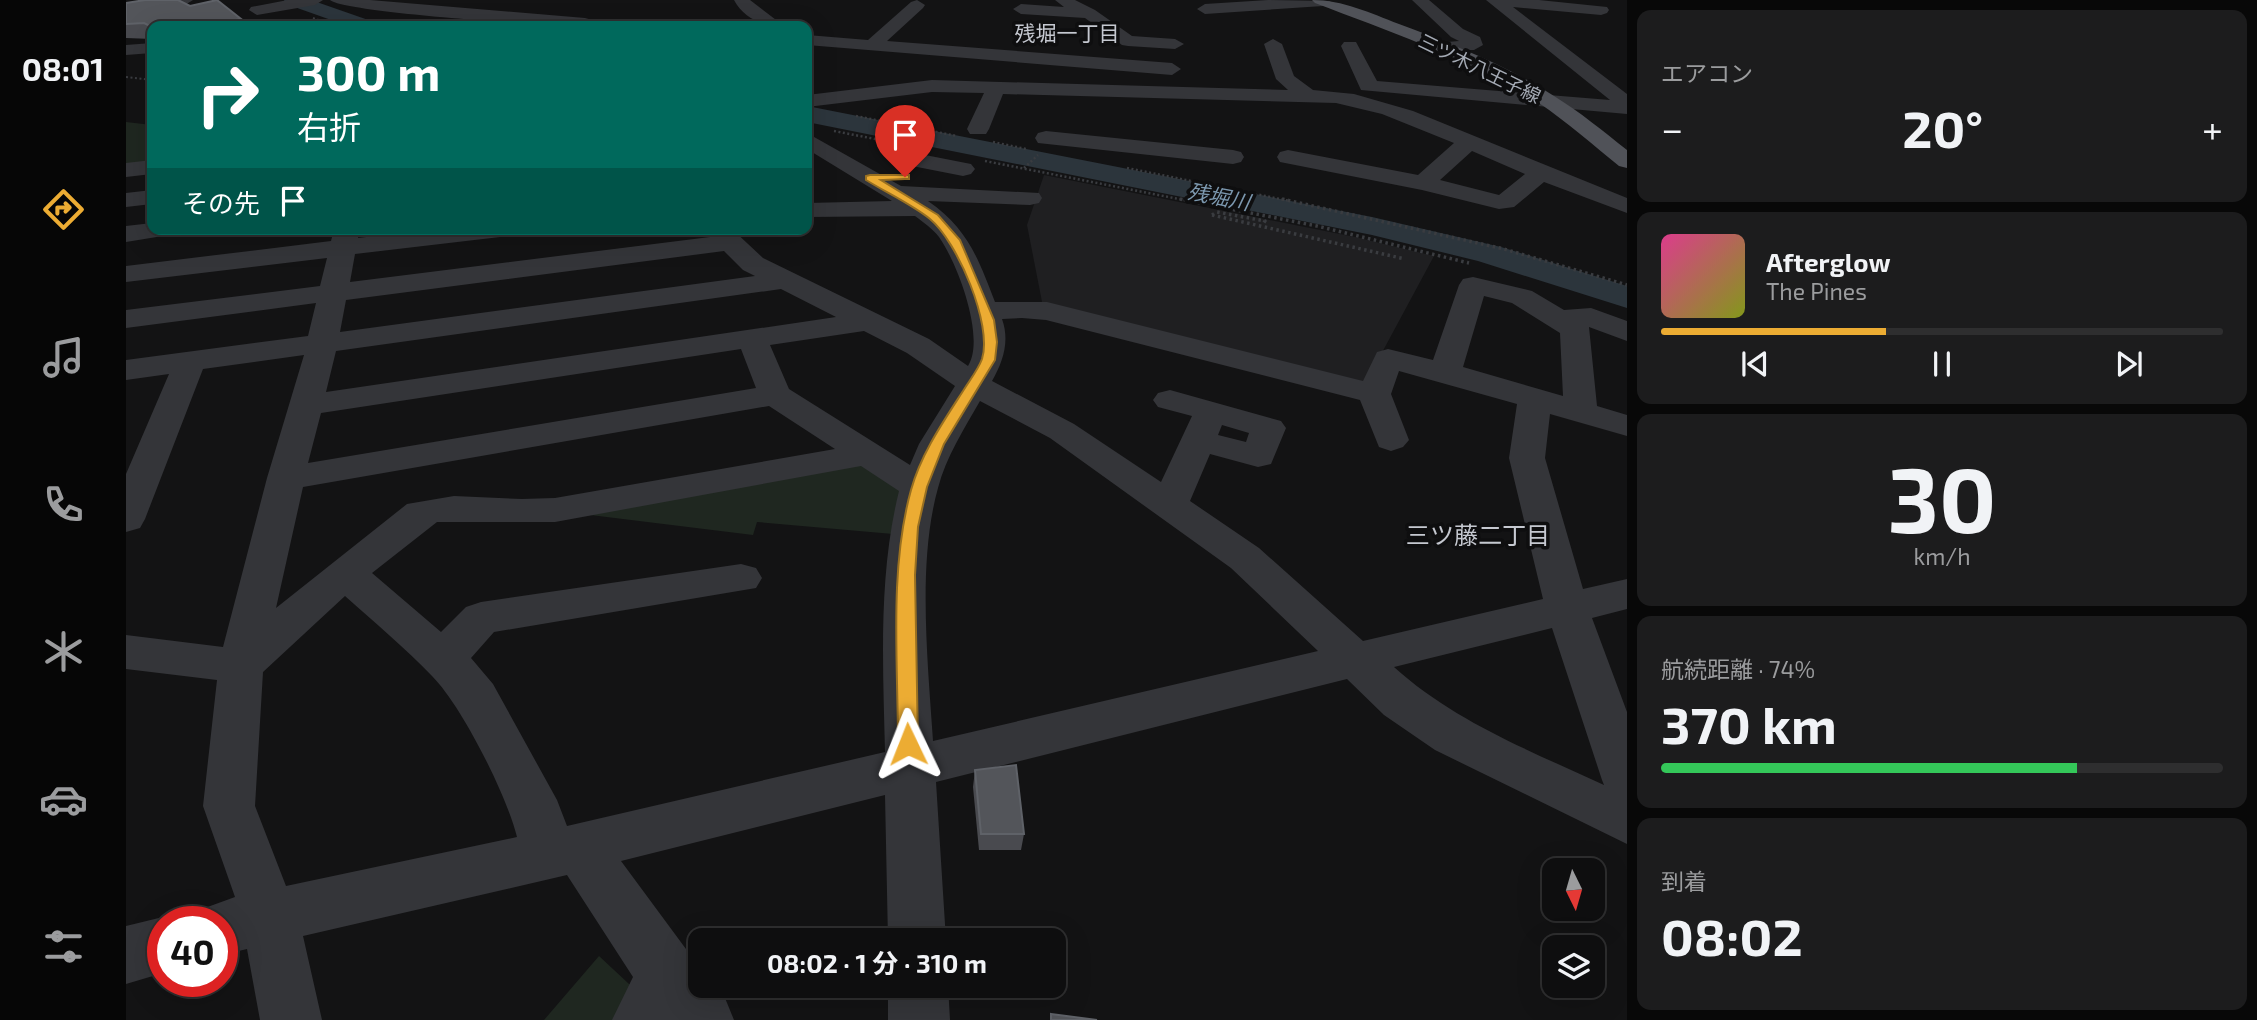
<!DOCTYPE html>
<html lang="ja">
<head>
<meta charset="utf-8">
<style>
	body { margin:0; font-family:"Exo 2","Noto Sans JP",sans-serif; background:#1c1c1d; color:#f1f3f6; height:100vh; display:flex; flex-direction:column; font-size:26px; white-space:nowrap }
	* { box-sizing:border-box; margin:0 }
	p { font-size:23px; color:#9b9c9e }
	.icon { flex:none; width:38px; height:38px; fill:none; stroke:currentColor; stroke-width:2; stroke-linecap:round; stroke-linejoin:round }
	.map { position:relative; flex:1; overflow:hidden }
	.sheet { display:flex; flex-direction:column; gap:10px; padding:10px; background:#080808; width:630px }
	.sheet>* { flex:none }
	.top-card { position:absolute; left:21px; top:21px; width:665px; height:214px; border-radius:14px; box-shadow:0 7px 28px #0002,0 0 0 2px #2e2e2f; background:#00695c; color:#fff; overflow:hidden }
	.needle { width:46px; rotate:175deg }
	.tools { position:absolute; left:1416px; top:858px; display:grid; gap:14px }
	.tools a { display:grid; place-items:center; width:63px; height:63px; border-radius:14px; background:#0e0e0f; box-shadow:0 7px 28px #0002,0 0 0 2px #2e2e2f; font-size:35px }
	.speed { position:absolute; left:21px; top:906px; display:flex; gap:14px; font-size:35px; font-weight:700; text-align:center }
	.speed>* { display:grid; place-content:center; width:91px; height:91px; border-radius:50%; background:#0e0e0f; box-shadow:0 7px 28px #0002,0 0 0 2px #2e2e2f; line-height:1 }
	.speed .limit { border:10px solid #d22; background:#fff; color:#111 }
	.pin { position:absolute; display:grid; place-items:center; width:60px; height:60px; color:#fff; margin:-72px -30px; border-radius:50% 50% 50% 0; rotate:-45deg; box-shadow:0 0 7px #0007 }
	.pin .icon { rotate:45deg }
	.me { position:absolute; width:77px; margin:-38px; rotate:358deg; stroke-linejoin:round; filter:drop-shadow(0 0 5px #0008) }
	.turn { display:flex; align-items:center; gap:24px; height:147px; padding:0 35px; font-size:32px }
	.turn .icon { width:91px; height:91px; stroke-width:2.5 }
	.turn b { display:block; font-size:49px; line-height:60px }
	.then { display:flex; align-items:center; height:66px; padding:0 35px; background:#0003; gap:14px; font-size:26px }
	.big { font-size:52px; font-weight:700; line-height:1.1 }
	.sheet .widget { flex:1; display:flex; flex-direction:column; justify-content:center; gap:10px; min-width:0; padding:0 24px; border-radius:14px; background:#1c1c1d }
	.sheet .dial { align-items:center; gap:0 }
	.dial b { font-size:91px; line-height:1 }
	.song { display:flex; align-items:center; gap:21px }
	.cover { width:84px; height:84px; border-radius:10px; background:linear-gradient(135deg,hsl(330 70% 55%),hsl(70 70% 35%)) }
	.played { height:7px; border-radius:4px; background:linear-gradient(90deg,#ecac33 40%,#2e2e2f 40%) }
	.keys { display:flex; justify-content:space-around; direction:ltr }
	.heat { display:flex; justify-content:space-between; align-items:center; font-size:38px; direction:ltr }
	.charge { height:10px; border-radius:5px; background:linear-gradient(90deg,#34c759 74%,#2e2e2f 0) }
	.trip { position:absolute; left:562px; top:928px; width:378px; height:70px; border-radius:14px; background:#0e0e0f; box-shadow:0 7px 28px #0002,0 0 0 2px #2e2e2f; font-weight:700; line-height:70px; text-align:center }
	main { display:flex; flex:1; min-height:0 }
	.tabs { display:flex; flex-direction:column; width:126px; justify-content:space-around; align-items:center; background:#060606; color:#9b9c9e }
	.tabs .icon { width:49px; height:49px }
	.tabs .selected { color:#ecac33 }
	.tabs b { font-size:32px; color:#f1f3f6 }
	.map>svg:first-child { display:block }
	.built { fill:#1f1f21 }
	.green { fill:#1f2720 }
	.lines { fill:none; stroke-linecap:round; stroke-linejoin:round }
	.river { fill:#2c353c; fill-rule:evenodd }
	.path-far2 { stroke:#3a3c40; stroke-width:2; stroke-dasharray:2 2.5; stroke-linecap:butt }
	.path-far1 { stroke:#3a3c40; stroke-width:2.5; stroke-dasharray:2 2.5; stroke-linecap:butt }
	.path { stroke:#3a3c40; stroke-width:3.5; stroke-dasharray:2.5 3.5; stroke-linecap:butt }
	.minor { fill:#343539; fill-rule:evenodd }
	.major { fill:#505258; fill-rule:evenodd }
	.wall { fill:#494a4f }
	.shaded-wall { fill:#2f3033 }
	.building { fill:#53555a; stroke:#5f6268; stroke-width:2 }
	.route { fill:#ecac33; stroke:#997021; stroke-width:2 }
	.labels { text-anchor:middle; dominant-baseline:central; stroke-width:7; stroke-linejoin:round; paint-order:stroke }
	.far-street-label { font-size:19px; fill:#a4aab4; stroke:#0e0e0f }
	.far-neighbourhood-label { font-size:21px; fill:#c5c8d0; stroke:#0e0e0f }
	.far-water-label { font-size:21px; font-style:italic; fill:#7c98af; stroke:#0e0e0f }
	.neighbourhood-label { font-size:24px; fill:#c5c8d0; stroke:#0e0e0f }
</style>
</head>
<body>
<main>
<nav class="tabs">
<b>08:01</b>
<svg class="icon selected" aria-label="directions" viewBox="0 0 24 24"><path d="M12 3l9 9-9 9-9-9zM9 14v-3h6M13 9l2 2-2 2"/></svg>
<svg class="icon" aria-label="music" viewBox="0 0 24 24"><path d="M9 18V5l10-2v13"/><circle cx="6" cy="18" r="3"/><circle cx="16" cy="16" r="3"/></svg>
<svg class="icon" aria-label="phone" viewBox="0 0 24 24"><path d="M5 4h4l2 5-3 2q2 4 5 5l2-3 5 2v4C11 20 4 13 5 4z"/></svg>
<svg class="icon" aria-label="climate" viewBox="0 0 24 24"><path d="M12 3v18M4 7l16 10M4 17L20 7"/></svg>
<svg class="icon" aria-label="car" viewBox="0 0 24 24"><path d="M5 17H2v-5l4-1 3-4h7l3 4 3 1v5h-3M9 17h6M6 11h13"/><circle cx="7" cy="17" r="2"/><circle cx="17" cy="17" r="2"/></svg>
<svg class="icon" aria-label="filters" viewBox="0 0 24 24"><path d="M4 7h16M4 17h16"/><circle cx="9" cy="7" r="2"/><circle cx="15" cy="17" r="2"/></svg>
</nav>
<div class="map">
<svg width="1501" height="1020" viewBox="0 0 1501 1020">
	<rect width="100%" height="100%" fill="#131314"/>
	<!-- built -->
	<path class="built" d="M918 175 1229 237 1308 256 1238 386 917 307 901 225Z"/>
	<!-- green -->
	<path class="green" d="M0 122 26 125V166L0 169Z
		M732 458 776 481 767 534 631 522 627 535 440 512Z
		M473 956 517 997 505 1020H418Z"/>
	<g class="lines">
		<!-- river -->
		<path class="river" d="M158 0H185L248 22 251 26H222L160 4Z
			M681 106 1246 217 1375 247 1501 286V308L1352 261 1246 235 681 122Z"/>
		<!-- path-far2 -->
		<path class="path-far2" d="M187 18 210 26
			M0 77 26 80"/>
		<!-- path-far1 -->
		<path class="path-far1" d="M730 116 831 136
			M708 131 775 144
			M867 142 900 149
			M859 161 1063 201
			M898 168 912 155
			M1001 168 1164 201"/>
		<!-- path -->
		<path class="path" d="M1054 199 1191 226 1343 263
			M1156 199 1378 249 1501 285
			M1086 215 1279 259
			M1086 215 1091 212 1139 221 1136 225"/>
		<!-- minor -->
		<path class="minor" d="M34 0H67L59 5 0 16V6Z
			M162 0H197L189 5 131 15 123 10 125 7Z
			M204 0H244L459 18 473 22 475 26C444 28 218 13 204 0Z
			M608 0H624L658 26C639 27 618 19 608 0Z
			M791 0 799 5 797 8 761 41 1046 63 1055 69 1046 75 681 45V35L742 40 785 2Z
			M929 0H949L969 10 1006 36 1049 39 1058 44 1049 49 1002 46 996 45 959 18 895 14 887 9 895 4 938 7Z
			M1142 0 1205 1 1197 6 1079 14 1071 9 1079 4Z
			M1286 0H1303L1337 29 1354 37 1357 45 1348 50 1309 51 1306 47 1309 43 1333 41 1325 37Z
			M1360 0H1413L1481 7 1483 10 1481 13 1475 15 1387 7 1501 94V114L1235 90 1215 46 1218 42H1230L1251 81 1484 100Z
			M1147 39 1156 44 1168 76 1187 90 1228 94 1287 111 1501 198V213L1418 182 1388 207 1373 209 1296 190 1154 162 1151 157 1154 152 1162 150 1292 175 1328 143 1256 114 1210 103 877 94 863 129 860 134H844L841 129 858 93 806 92 681 107V95L806 80 1162 90 1150 79 1138 44ZM1346 151 1399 174 1373 195 1314 180Z
			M26 43V53L0 55V45Z
			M920 131 1107 150 1115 152 1118 157 1115 162 1107 164 912 143 909 138 912 133Z
			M681 133 775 186 913 193 916 198 913 203 904 205 802 201C842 229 852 258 869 302H921L1237 381 1251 352 1262 349 1307 360 1333 285 1337 279 1347 277 1406 291 1438 310 1465 308 1501 321V341L1463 327 1471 406 1501 415V436L1424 414 1419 458 1457 589 1501 579V609L1466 618 1501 712V844L1309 750 1258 715 1221 679 810 782 820 940H762L759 795 495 861 574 968V985H588L599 998 608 1020H486L507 977 441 875 177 936 196 1020H134L121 949 96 955V922H70L76 909 109 897 77 806 91 680 0 669V635L97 647 141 478 178 355 77 369 19 519 14 528 0 532V474L43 374 0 380V360L182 336 190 303 0 328V310L194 286 201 258 0 282V266L205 241 208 229H234L232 238 307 229H387L383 234 374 237 229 254 224 282 584 237 578 229H606L637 258 803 339 842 366C860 338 831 262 813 237 807 229 797 222 789 216L681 217V203L766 201 681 149ZM598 251 617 270 629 276 214 332 220 300ZM655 289 710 317 200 392 210 351ZM1358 296 1386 303 1434 333 1437 396 1337 367ZM896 318 920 320 1234 400 1253 447 1265 451 1277 447 1283 440 1265 394 1273 371 1391 404 1383 458 1417 599 1237 641 1133 548 1064 501 1084 454 1132 467 1145 464 1160 428 1155 421 1044 390 1032 393 1027 400 1032 407 1066 416 1035 482 948 424 866 381C877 362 884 341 876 319ZM738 331 781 353 829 386 793 444 784 465 663 389 644 345ZM615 349 630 388 182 463 195 413ZM854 401 924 438 1105 568 1192 651 807 741C802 663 791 563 812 488 820 457 838 429 854 401ZM643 406 709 449 429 498 396 499 328 496 281 504 150 608 177 487ZM1096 425 1123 433 1120 442 1092 435ZM735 466 773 491C752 576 757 665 759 752L441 826 431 800 367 684 345 658 368 632 630 588 636 578 630 568 615 564 355 602 340 607 315 632 246 573 311 522H429ZM219 596C248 622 279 648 306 676 336 706 381 796 391 837L160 886 129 806 137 672ZM1426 628 1476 780 1478 785C1405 751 1329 722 1268 667Z
			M789 153 845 164 849 169 845 174 837 176 781 165 778 160 781 155Z
			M26 160V174L0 177V163Z
			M26 190V204L0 207V193Z
			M26 223V229H53L49 234 0 242V226Z
			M37 917 51 922H37V973L0 984V926Z
			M762 985H822L824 1020H762Z"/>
		<!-- major -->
		<path class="major" d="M1186 0C1217 0 1244 13 1273 24 1326 44 1380 65 1428 96 1454 112 1477 131 1501 150V168L1493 166C1467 145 1441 122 1413 103 1344 59 1265 32 1189 3Z"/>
	</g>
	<!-- wall -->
	<path class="wall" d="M0 3 64 6 118 26H26V39L0 38Z
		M849 770 898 834 895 850H853L847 787Z"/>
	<!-- shaded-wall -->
	<path class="shaded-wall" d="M115 19 118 26H100L98 22Z"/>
	<!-- building -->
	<path class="building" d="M19 0H52L64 6 91 0 115 19 98 22 108 26H63L59 25 51 26 26 27 18 23 0 24V3Z
		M890 765 898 834H855L849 770Z
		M925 1014 971 1020H925Z"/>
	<!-- route -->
	<path class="route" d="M744 175H783V179H779L755 180 812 215 834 240 868 320 871 342 869 360 818 444 801 487 792 527 789 575 792 744 789 750 782 752 775 750 772 744C772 662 763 569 785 490 795 454 817 422 837 391 843 381 852 370 856 359 867 325 831 241 804 219 785 204 761 193 740 180V176Z"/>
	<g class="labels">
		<!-- far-street labels -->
		<g class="far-street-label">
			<text transform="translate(1354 68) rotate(26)">三ツ木八王子線</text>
		</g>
		<!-- far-neighbourhood labels -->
		<g class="far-neighbourhood-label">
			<text x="941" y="32">残堀一丁目</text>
		</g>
		<!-- far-water labels -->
		<g class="far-water-label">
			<text transform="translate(1093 196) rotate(11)">残堀川</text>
		</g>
		<!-- neighbourhood labels -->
		<g class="neighbourhood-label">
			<text x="1352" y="534">三ツ藤二丁目</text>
		</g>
	</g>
</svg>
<div class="tools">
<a><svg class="needle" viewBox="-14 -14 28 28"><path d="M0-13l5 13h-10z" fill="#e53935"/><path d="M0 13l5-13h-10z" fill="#9b9c9e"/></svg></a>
<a><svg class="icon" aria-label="layers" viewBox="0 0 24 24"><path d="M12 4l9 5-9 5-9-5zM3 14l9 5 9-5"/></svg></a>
</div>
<div class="speed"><div class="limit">40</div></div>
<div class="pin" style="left:779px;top:177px;background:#d93025"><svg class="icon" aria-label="arrive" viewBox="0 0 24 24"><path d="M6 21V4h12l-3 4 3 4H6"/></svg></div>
<svg class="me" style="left:782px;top:744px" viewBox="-20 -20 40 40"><path d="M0-17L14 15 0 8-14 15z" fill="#ecac33" stroke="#fff" stroke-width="4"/></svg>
<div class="trip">08:02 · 1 分 · 310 m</div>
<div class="top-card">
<div class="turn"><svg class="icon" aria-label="right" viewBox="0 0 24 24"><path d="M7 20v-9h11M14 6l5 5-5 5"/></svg><div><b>300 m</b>右折</div></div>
<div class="then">その先<svg class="icon" aria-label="arrive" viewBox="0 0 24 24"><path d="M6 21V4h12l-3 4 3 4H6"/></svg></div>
</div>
</div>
<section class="sheet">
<div class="widget"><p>エアコン</p>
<div class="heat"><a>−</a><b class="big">20°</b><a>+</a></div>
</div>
<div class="widget">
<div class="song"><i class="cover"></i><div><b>Afterglow</b><p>The Pines</p></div></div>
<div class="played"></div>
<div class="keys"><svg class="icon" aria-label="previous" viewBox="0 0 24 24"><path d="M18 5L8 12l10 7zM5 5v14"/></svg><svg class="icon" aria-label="pause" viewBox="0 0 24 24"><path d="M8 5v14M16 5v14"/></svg><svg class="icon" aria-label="next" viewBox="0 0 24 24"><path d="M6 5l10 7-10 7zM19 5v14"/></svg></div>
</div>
<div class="widget dial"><b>30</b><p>km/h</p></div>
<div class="widget"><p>航続距離 · 74%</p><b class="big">370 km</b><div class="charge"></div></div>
<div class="widget"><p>到着</p><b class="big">08:02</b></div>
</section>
</main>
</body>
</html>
